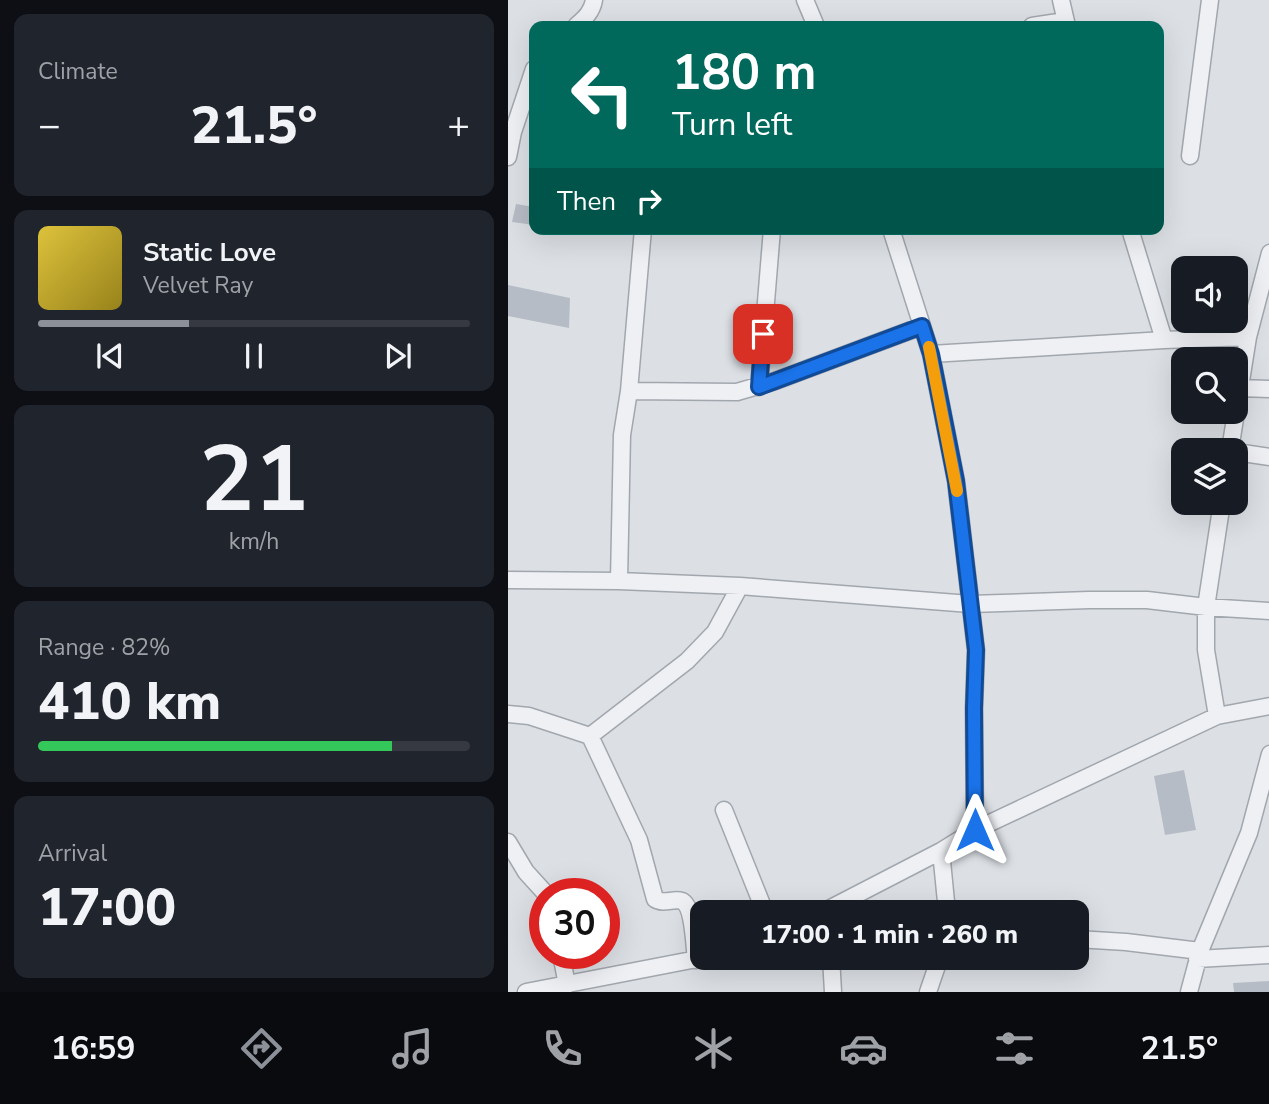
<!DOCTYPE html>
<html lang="en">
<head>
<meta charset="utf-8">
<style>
	body { margin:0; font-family:"Nunito Sans",sans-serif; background:#20242c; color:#f1f3f6; height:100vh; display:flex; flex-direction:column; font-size:26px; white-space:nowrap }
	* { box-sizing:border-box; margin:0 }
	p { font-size:23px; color:#9ea1a6 }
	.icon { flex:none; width:38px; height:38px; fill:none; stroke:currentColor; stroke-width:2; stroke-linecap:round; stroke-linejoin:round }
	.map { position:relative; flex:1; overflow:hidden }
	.side { display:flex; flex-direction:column; gap:14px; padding:14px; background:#0d0f14; width:508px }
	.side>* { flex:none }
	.top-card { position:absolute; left:21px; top:21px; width:635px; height:214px; border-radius:14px; box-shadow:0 7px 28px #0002; background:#00695c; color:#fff; overflow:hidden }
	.buttons { position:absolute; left:663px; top:256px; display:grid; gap:14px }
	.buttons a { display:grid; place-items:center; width:77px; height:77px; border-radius:14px; background:#171b24; box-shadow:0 7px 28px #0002; font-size:35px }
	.speed { position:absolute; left:21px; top:878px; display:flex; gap:14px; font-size:35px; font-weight:700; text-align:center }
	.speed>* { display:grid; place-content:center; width:91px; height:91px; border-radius:50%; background:#171b24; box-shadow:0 7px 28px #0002; line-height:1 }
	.speed .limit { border:10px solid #d22; background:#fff; color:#111 }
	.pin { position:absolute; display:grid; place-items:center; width:60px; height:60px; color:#fff; margin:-30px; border-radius:14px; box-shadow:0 4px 10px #0006 }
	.me { position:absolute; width:77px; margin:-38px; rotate:0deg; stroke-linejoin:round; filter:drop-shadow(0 0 5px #0008) }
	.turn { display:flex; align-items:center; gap:24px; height:147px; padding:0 28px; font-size:32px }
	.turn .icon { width:91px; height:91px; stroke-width:2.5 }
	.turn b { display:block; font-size:49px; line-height:60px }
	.then { display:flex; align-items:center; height:66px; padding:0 28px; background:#0003; gap:14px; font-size:26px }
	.big { font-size:52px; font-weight:800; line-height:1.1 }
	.side .card { flex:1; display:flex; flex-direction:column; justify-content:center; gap:10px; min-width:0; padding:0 24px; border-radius:14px; background:#20242c }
	.side .dial { align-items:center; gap:0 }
	.dial b { font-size:91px; line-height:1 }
	.song { display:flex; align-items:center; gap:21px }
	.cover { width:84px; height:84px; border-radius:10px; background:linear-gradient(135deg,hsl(50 70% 55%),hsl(50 70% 35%)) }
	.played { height:7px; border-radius:4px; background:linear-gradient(90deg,#8c9099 35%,#363941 35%) }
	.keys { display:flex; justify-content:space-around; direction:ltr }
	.heat { display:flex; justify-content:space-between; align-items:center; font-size:38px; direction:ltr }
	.charge { height:10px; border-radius:5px; background:linear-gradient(90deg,#34c759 82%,#363941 0) }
	.trip { position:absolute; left:182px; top:900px; width:399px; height:70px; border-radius:14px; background:#171b24; box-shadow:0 7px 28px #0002; font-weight:800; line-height:70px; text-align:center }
	.tab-bar { display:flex; height:112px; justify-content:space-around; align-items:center; background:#090b0e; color:#9ea1a6 }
	.tab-bar .icon { width:49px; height:49px }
	.tab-bar .current { color:#8c9099 }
	.tab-bar b { font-size:32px; color:#f1f3f6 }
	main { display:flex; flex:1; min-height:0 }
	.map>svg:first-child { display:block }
	.building { fill:#b6bcc5 }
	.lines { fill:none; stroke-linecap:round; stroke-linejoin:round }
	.street-casing { stroke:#a2a7ae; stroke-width:19 }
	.street { stroke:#eef0f4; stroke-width:16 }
	.route-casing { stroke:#114b97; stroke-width:18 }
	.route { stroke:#1a73e8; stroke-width:12 }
	.slow { stroke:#f59e0b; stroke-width:12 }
</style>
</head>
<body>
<main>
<section class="side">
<div class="card"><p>Climate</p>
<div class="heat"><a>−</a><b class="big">21.5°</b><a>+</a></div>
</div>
<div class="card">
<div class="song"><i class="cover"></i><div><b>Static Love</b><p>Velvet Ray</p></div></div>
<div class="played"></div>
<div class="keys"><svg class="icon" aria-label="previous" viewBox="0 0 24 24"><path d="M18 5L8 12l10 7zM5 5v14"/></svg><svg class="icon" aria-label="pause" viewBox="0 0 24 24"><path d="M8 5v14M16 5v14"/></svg><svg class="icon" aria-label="next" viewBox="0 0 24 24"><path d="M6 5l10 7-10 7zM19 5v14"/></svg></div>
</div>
<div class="card dial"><b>21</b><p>km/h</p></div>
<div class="card"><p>Range · 82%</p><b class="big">410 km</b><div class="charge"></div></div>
<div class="card"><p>Arrival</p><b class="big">17:00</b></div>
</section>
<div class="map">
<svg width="762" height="992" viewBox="0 0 762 992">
	<rect width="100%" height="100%" fill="#dce0e5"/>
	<!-- building -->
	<path class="building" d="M8 204 26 207V225L4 222Z
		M0 285 62 298 61 328 0 316Z
		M676 770 688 830 657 835 646 776Z
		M762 981V992H726L725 983Z"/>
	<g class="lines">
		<defs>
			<path id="street" d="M297 0 308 26
				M553 0 559 26
				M68 26C77 18 84 12 86 0
				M524 26 557 21
				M0 132H5L0 157
				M5 132 26 69
				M682 156 702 0
				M383 229 423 354 448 481 468 650 466 708 467 830
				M656 340 740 337
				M423 354 656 340 622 229
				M251 387 264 229
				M732 388 762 389
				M121 391 229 392 267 381 414 326
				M722 450 740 337 762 253
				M728 452 762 457
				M0 580 111 581 232 586 462 604 581 600H639L698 607 762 611
				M111 581 114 435 121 391 135 229
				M0 714 21 716 82 736 131 840 147 899C156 905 165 898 174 901 186 907 186 946 188 960
				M709 716 698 650V607L714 502
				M82 736 179 661 207 632 232 586
				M216 810 257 912
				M0 842 18 872 38 894
				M433 851 439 912
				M315 912 433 851 467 830 709 716 762 706
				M569 939 618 942 692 951
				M53 954 59 985
				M323 957 325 992
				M689 959 762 955
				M18 992 199 957
				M420 992 432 957
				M681 992 692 951 741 833 762 754"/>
		</defs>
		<!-- street casing -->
		<use href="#street" class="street-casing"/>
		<!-- street -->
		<use href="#street" class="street"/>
	</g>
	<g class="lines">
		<defs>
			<path id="route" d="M255 334 251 387 414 326 423 354 448 481 468 650 466 708 467 830"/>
		</defs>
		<!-- route casing -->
		<use href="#route" class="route-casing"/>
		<!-- route -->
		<use href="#route" class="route"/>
		<!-- slow -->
		<path class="slow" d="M421 347 449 491"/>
	</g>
</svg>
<div class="buttons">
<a><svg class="icon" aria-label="sound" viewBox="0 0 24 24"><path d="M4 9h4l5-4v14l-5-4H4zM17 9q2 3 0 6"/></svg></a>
<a><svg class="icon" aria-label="search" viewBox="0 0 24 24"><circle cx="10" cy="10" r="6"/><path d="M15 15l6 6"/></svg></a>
<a><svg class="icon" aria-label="layers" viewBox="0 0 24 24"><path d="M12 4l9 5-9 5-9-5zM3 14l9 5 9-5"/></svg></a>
</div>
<div class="speed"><div class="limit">30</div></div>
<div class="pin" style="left:255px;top:334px;background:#d93025"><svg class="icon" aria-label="arrive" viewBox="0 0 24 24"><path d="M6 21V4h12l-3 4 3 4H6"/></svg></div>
<svg class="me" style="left:467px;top:830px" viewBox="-20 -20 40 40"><path d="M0-17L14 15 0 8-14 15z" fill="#1a73e8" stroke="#fff" stroke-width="4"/></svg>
<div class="trip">17:00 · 1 min · 260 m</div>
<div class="top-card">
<div class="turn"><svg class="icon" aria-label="left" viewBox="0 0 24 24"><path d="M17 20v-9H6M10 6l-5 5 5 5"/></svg><div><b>180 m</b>Turn left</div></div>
<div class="then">Then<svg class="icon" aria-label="right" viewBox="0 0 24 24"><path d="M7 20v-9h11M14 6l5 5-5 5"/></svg></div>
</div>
</div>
</main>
<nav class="tab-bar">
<b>16:59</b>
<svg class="icon current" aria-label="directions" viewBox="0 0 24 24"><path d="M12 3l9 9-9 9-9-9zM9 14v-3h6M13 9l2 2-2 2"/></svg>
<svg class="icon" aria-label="music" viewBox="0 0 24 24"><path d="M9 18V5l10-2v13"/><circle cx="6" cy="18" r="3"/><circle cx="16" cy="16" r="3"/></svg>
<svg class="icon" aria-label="phone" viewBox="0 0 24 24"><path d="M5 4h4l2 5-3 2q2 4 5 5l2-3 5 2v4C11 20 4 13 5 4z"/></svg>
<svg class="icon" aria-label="climate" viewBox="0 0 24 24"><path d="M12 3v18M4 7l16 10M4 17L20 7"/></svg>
<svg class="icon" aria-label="car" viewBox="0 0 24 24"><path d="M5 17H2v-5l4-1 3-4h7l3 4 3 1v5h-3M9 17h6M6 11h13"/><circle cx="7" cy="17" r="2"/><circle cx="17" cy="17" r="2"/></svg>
<svg class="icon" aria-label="filters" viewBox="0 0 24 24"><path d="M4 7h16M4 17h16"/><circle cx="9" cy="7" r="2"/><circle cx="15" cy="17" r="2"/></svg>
<b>21.5°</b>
</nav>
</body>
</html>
